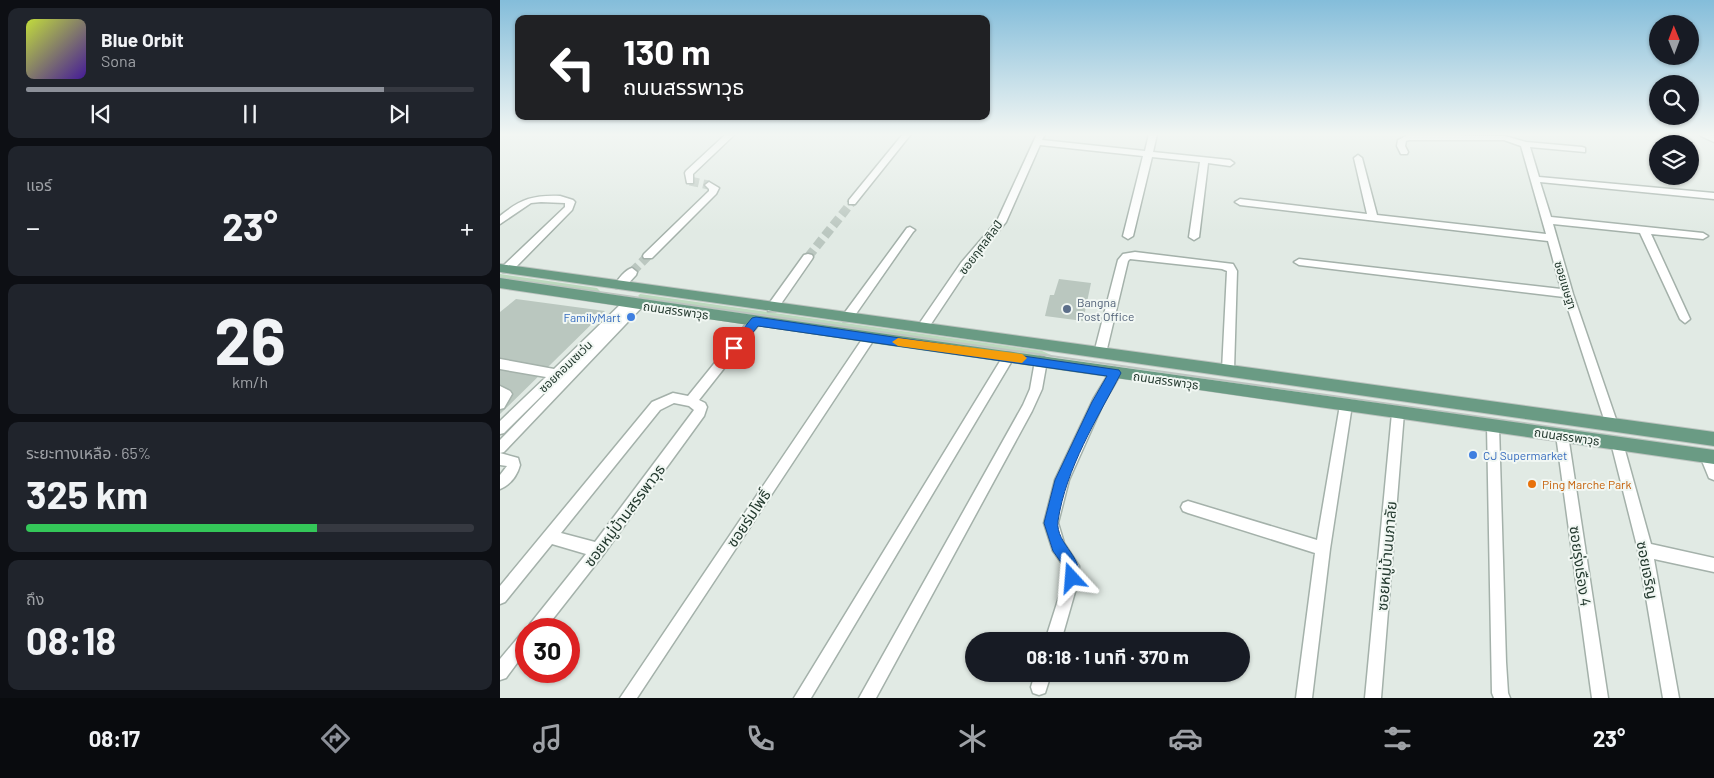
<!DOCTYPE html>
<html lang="th">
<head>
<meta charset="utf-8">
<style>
	body { margin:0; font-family:Barlow,"Noto Sans Thai",sans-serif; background:#20242c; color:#f1f3f6; height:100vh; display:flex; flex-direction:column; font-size:19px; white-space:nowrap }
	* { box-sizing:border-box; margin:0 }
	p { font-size:16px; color:#9ea1a6 }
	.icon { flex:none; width:28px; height:28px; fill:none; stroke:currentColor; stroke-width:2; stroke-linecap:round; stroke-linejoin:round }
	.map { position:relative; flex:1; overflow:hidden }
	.drawer { display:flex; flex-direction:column; gap:8px; padding:8px; background:#0d0f14; width:500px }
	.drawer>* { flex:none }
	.top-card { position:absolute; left:15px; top:15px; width:475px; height:105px; border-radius:10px; box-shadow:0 1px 4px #0004; background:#202124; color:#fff; overflow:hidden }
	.needle { width:32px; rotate:359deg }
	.buttons { position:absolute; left:1149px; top:15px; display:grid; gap:10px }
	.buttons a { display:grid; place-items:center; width:50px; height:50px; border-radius:50%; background:#171b24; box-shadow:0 1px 4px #0004; font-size:25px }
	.speed { position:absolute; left:15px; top:618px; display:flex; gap:10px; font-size:25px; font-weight:700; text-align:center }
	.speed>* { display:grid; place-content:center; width:65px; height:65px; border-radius:50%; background:#171b24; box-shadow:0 1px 4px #0004; line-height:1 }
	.speed .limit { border:8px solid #d22; background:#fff; color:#111 }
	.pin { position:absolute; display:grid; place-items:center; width:42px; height:42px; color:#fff; margin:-21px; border-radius:10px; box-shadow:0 2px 8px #0006 }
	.me { position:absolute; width:55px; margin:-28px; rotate:341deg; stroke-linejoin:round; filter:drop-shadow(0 0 4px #0008) }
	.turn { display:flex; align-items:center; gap:18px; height:105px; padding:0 25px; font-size:22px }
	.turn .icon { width:65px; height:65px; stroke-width:2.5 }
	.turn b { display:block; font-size:35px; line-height:42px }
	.big { font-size:38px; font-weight:700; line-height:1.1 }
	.drawer .card { flex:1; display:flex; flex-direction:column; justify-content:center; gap:8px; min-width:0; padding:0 18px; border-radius:10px; background:#20242c }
	.drawer .dial { align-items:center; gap:0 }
	.dial b { font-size:65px; line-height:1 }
	.song { display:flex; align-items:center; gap:15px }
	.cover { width:60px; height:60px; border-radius:8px; background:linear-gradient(135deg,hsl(70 70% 55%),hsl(260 70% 35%)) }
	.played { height:5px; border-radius:2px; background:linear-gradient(90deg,#8c9099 80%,#363941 80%) }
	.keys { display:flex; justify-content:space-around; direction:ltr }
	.heat { display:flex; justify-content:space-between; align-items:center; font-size:28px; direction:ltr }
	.charge { height:8px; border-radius:4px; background:linear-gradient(90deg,#34c759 65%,#363941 0) }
	.trip { position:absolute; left:465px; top:632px; width:285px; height:50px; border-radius:25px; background:#171b24; box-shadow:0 1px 4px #0004; font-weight:700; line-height:50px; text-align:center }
	.dock { display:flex; height:80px; justify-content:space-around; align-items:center; background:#090b0e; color:#9ea1a6 }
	.dock .icon { width:35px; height:35px }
	.dock .current { color:#8c9099 }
	.dock b { font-size:22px; color:#f1f3f6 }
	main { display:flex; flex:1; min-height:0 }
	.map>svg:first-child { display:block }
	.green { fill:#bcd9be }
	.building { fill:#bac7bf }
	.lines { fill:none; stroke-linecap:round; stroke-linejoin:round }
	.minor-tunnel-far1 { stroke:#bbc7c0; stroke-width:9; stroke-dasharray:9 4.5; stroke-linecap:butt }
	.minor-tunnel { stroke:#bbc7c0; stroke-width:11; stroke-dasharray:11 5.5; stroke-linecap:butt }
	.minor-casing { stroke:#a4b1aa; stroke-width:3 }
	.major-casing { stroke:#bdc4c0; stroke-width:2 }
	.minor { fill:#fff; fill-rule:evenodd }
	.major { fill:#6a9b84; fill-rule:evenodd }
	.route { fill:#1a73e8; stroke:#114b97 }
	.slow { fill:#f59e0b }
	.service-dot { fill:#5c6f8a; stroke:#f1f7f3; stroke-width:2 }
	.shop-dot { fill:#3f7fe0; stroke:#f1f7f3; stroke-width:2 }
	.food-dot { fill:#e8710a; stroke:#f1f7f3; stroke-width:2 }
	.labels { text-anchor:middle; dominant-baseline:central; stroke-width:4; stroke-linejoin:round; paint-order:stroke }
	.street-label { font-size:12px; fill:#23392e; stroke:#f1f7f3 }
	.service-label { font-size:12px; fill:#4e5e75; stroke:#f1f7f3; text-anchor:start }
	.shop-label { font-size:12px; fill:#366cbe; stroke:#f1f7f3; text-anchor:end }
	.food-label { font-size:12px; fill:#c56008; stroke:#f1f7f3; text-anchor:start }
	.near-street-label { font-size:15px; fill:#23392e; stroke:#f1f7f3 }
</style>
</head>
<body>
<main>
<section class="drawer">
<div class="card">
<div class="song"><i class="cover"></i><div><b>Blue Orbit</b><p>Sona</p></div></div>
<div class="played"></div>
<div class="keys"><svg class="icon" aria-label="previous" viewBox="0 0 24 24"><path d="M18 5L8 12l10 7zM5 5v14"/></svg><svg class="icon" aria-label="pause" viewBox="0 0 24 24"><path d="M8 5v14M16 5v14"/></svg><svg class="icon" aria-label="next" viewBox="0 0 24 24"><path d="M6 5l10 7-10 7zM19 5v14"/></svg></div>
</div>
<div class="card"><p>แอร์</p>
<div class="heat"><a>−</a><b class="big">23°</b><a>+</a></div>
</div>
<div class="card dial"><b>26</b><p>km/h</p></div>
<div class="card"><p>ระยะทางเหลือ · 65%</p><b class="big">325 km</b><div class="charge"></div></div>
<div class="card"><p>ถึง</p><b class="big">08:18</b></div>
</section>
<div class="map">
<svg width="1214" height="698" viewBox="0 0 1214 698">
	<rect width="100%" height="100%" fill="#e1eae4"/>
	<!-- green -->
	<path class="green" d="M0 274 97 288 100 291 91 292 0 278Z
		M140 294 542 351 551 355 542 357 142 299 138 296Z"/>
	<!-- building -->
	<path class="building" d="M559 279 591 283 583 321 545 316 550 295H554Z
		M16 299 105 311 0 414V312Z"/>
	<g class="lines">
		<!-- minor-tunnel-far1 -->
		<path class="minor-tunnel-far1" d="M190 181 209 185
			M308 257 352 202
			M132 272 148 256"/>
		<!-- minor-tunnel -->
		<path class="minor-tunnel" d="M0 376 10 367"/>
		<defs>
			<path id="minor" d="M226 134 234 135 193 174V183H187L185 173 186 171Z
				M403 134H411L355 204H349V200Z
				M537 134H545L542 140 645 151 649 134H657L653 152 730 160 734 163 730 166 708 163 699 237 694 240 689 237 700 162 652 157 633 236 628 239 623 236 643 156 540 145 506 222 469 267 427 330H419L418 327 419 324 461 263 497 221Z
				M1200 134 1214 136V142L1201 136Z
				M908 135 1005 136 1026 142 1082 147 1085 148V152L1030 147 1039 177 1214 193V199L1040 182 1051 217 1203 233 1208 236 1203 239 1151 234 1190 319 1185 323 1180 319 1140 233 1053 224 1073 294 1118 425 1116 429 1112 430 1108 429 1106 425 1064 297 799 265 794 262 799 259 1061 289 1048 241 740 205 735 202 740 199 867 214 854 158 858 155 862 158 877 215 1046 234 1021 146 1004 140H909L906 141 905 146 908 152 907 154H901L897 146 898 140Z
				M209 182 219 188 216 194 152 258H144L143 256 144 254 209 191V189L205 185Z
				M60 196 73 200 75 202 72 210 11 272H3L2 269 3 266 65 207V203L41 202 31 203 0 224V216C21 199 33 195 60 196Z
				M410 227 415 230 413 232 351 321H343L342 318 343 315 407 228Z
				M635 252 733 264 737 271 734 370 732 373H724L722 370 727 271 722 269 630 259 628 261 606 353 604 356H596L594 353 618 260 623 254Z
				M308 254 312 255 313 257 312 259 276 311H268L267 308 268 305 304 255Z
				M132 268 137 272 136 275 124 288H116L115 285C118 279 125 270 132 268Z
				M129 299 133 300 134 303 139 301 144 305 4 452 0 453 18 458 20 465C17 476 10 485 0 489V475L7 466 0 465V440L95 343 4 433 0 434V421L46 377 0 369V359L54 369 125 300Z
				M255 317 260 321 259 324 199 400 205 403 207 407 204 416 103 555 45 629H28L30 624 86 554 52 544 5 602 0 604V586L152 402 173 393 188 396 251 318ZM174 403 189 406 194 410 95 542 61 533 160 410Z
				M369 334 375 338 373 341 137 698H120L365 335Z
				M509 352 513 353 515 356 513 359 311 698H294L505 353Z
				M541 356 545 358 547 361 542 389 532 411 376 698H359L523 405 530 389 535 361 537 358Z
				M615 368 619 370 621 373 603 404 569 480 558 523 564 543 579 566V578L561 641H545L565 578V568L553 551 544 523 555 480 594 398 611 370Z
				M0 386 10 391 12 394 4 408 0 409Z
				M846 400 850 401 852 405 830 549 812 698H796L815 553 688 513 683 511 681 507 683 503 688 501 817 540 840 405 842 401Z
				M898 408 902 409 904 413 881 698H865L892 413 894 409Z
				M993 421 997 422 999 426 1006 662 1008 693 1010 698H994L992 693 987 426 989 422Z
				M1062 430 1066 431 1068 435 1108 698H1092L1056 435 1058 431Z
				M1117 438 1121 439 1123 443 1151 544 1214 558V572L1154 559 1179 698H1163L1138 550 1111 443 1113 439Z
				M1206 450 1211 452 1214 460V480L1209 478 1200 456 1201 452Z
				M26 631V651L6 678 0 680V659L21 634Z
				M535 674H551L545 693 539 695 533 693 531 687Z"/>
			<path id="major" d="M0 264 1214 432V446L0 272Z
				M0 278C404 338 809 393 1214 450V464C809 405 404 349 0 288Z"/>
		</defs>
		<!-- minor casing -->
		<use href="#minor" class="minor-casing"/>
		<!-- major casing -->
		<use href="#major" class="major-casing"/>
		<!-- minor -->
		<use href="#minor" class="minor"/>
		<!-- major -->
		<use href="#major" class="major"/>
	</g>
	<!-- sky -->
	<linearGradient id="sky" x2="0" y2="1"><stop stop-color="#84bdda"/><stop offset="0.58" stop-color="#f2f6f3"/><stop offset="1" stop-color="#f2f6f3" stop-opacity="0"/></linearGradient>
	<rect width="1214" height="232" fill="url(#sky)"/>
	<!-- route -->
	<path class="route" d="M256 317 619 370 621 373C597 419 566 468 558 521 555 545 588 559 577 584L572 586 567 584 565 568 553 551 544 523 555 480 592 402 607 376 258 326 238 351H230L228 348 230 345 252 318Z"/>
	<!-- slow -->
	<path class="slow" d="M398 338 522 354 527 358 522 363 398 346 392 342Z"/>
	<!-- markers -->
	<circle class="service-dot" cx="567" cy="309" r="5"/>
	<g class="shop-dot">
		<circle cx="131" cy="317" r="5"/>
		<circle cx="973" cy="455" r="5"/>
	</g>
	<circle class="food-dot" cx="1032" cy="484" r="5"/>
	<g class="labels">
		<!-- street labels -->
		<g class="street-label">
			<text transform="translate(480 247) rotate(-53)">ซอยกุศลศิลป์</text>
			<text transform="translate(1066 285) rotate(73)">ซอยเชษฐา</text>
			<text transform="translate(176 310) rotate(8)">ถนนสรรพาวุธ</text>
			<text transform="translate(65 366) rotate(-44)">ซอยคอมเซเว่น</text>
			<text transform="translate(666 380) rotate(8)">ถนนสรรพาวุธ</text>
			<text transform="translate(1067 436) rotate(8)">ถนนสรรพาวุธ</text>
		</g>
		<!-- service labels -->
		<g class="service-label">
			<text x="577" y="302">Bangna<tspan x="577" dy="14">Post Office</tspan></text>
		</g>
		<!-- shop labels -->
		<g class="shop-label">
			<text x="121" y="317">FamilyMart</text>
			<text x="983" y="455" text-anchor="start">CJ Supermarket</text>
		</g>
		<!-- food labels -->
		<g class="food-label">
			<text x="1042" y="484">Ping Marche Park</text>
		</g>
		<!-- near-street labels -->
		<g class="near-street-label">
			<text transform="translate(124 515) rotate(-53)">ซอยหมู่บ้านสรรพาวุธ</text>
			<text transform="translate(248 518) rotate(-56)">ซอยร่มโพธิ์</text>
			<text transform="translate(886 556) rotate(-85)">ซอยหมู่บ้านนภาลัย</text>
			<text transform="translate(1081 566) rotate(82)">ซอยรุ่งเรือง 4</text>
			<text transform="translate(1148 570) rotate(79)">ซอยเจริญ</text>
		</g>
	</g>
</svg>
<div class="buttons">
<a><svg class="needle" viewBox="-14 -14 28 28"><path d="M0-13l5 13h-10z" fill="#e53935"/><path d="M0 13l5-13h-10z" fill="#9ea1a6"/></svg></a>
<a><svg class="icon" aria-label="search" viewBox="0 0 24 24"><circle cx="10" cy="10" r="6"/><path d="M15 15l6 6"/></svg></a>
<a><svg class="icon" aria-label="layers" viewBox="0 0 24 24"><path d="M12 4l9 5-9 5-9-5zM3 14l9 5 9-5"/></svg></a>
</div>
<div class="speed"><div class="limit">30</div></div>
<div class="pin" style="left:234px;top:348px;background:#d93025"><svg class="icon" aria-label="arrive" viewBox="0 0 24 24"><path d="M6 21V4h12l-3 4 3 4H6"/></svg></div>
<svg class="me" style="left:572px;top:578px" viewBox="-20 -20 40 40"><path d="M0-17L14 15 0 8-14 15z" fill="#1a73e8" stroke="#fff" stroke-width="4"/></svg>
<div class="trip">08:18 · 1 นาที · 370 m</div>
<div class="top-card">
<div class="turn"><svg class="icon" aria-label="left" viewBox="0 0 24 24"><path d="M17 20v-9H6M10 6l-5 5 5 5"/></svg><div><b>130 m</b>ถนนสรรพาวุธ</div></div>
</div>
</div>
</main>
<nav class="dock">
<b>08:17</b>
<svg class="icon current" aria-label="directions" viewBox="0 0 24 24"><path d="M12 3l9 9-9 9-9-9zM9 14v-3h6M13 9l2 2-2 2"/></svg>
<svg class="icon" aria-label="music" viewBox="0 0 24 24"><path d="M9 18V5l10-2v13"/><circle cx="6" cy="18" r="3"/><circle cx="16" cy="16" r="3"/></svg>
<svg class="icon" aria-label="phone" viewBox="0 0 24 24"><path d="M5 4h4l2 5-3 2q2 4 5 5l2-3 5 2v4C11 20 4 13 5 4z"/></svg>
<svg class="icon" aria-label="climate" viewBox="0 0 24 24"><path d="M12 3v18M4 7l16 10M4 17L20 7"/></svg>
<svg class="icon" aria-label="car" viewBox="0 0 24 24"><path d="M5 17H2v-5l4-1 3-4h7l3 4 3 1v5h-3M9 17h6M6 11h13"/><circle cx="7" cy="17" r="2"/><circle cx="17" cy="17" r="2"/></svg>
<svg class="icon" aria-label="filters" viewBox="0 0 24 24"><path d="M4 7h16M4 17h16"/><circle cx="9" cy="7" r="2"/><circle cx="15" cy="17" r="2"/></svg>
<b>23°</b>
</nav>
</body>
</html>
